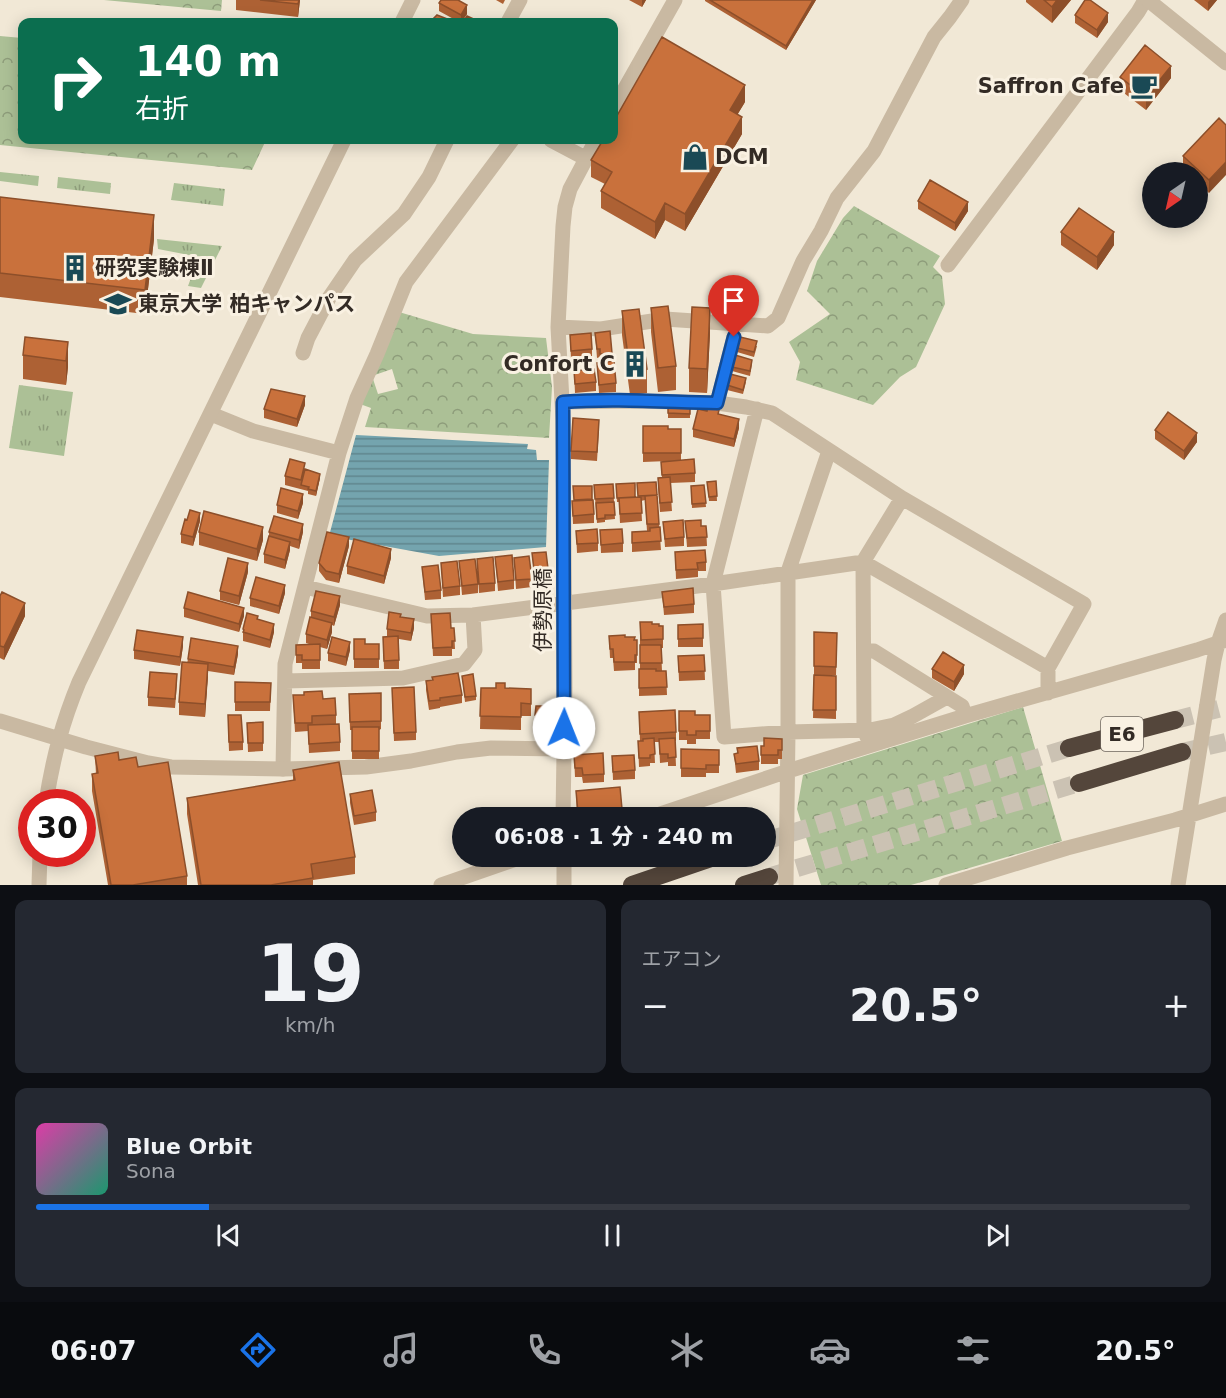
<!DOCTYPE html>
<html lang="ja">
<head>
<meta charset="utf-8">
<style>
	body { margin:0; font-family:"DejaVu Sans","Noto Sans JP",sans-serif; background:#242831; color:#f1f3f6; height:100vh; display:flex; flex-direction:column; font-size:22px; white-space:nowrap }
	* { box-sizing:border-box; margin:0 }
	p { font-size:20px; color:#9ea1a6 }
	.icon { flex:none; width:33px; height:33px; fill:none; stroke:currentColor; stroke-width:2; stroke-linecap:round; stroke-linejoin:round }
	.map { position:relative; height:885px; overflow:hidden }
	.drawer { display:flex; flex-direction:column; gap:15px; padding:15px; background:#0d0f14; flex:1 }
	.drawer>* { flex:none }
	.guide { position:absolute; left:18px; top:18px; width:600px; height:126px; border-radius:12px; box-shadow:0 3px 15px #0003; background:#0b6e4f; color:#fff; overflow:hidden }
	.needle { width:39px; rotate:214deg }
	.buttons { position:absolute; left:1142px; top:162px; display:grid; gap:12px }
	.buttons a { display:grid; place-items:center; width:66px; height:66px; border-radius:50%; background:#171b24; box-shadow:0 3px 15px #0003; font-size:30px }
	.speed { position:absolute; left:18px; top:789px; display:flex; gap:12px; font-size:30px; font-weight:700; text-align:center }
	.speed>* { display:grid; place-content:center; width:78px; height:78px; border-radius:50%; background:#171b24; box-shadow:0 3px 15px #0003; line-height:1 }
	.speed .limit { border:9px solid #d22; background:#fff; color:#111 }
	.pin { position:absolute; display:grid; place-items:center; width:51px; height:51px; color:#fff; margin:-62px -26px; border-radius:50% 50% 50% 0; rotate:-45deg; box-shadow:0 0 6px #0007 }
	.pin .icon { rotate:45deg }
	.me { position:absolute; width:66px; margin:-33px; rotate:1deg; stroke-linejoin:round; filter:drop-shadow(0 0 4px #0008) }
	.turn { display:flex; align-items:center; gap:21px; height:126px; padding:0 18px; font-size:27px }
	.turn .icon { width:78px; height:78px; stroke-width:2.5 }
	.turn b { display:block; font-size:42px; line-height:51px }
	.big { font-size:45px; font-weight:700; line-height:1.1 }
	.drawer .tile { flex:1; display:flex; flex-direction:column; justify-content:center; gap:9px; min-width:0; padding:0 21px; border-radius:12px; background:#242831 }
	.drawer .dial { align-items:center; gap:0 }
	.dial b { font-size:78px; line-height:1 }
	.song { display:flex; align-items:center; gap:18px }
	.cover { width:72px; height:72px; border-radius:9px; background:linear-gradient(135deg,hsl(320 70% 55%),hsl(160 70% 35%)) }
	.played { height:6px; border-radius:3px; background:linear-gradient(90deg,#1a73e8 15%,#363941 15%) }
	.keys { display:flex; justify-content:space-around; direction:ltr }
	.heat { display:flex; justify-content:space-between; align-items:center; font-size:33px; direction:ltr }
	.drawer .tiles { flex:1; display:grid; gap:15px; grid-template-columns:1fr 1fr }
	.tile:last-child { grid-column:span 2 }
	.trip { position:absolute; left:452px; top:807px; width:324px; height:60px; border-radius:30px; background:#171b24; box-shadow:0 3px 15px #0003; font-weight:700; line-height:60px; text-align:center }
	.tabs { display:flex; height:96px; justify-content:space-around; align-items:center; background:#090b0e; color:#9ea1a6 }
	.tabs .icon { width:42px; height:42px }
	.tabs .on { color:#1a73e8 }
	.tabs b { font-size:27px; color:#f1f3f6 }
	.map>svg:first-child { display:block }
	.grass { fill:url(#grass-tufts) }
	.forest { fill:url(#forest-crowns); fill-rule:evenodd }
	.water { fill:url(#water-rules) }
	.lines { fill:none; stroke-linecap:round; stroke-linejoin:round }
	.motorway-tunnel { stroke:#cbc2b3; stroke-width:18; stroke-dasharray:18 9; stroke-linecap:butt }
	.minor { stroke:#c9b9a2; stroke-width:15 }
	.tertiary { stroke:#c9b9a2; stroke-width:15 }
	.motorway { stroke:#54463b; stroke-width:18 }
	.wall { fill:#ad6134 }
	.shaded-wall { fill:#8d4f2a }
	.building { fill:#c9713c; stroke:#8d4f2a; stroke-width:1.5 }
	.route-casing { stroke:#114b97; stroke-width:15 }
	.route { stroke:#1a73e8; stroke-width:10 }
	.labels { text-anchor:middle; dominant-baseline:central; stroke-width:6; stroke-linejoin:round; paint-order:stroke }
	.shield { fill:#f9f1e2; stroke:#6e665e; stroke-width:1.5 }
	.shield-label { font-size:20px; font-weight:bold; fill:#332b25 }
	.poi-label { font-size:21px; font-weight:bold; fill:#332b25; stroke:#f9f1e2; text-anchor:start }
	.street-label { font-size:21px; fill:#332b25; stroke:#f9f1e2 }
</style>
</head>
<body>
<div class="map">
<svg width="1226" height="885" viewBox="0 0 1226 885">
	<defs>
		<pattern id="grass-tufts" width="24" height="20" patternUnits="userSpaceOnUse" patternTransform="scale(1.5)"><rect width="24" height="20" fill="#acc096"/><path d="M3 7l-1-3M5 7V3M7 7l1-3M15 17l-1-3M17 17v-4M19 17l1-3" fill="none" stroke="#8d9c7a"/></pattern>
		<pattern id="forest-crowns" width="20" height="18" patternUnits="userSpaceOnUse" patternTransform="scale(1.5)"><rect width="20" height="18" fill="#acc096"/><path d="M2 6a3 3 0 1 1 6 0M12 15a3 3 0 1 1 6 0" fill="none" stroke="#8d9c7a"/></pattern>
		<pattern id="water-rules" width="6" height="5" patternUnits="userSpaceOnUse" patternTransform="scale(1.5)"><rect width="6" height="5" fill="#74a4ae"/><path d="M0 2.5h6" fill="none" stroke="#60868d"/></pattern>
	</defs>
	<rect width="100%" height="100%" fill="#f1e8d6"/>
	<!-- grass -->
	<path class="grass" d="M0 172 39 176 38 186 0 181Z
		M58 177 111 183 110 194 57 188Z
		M174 183 225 189 223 206 171 200Z
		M157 239 222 246 201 288 188 286 196 264 194 256 158 249Z
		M19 385 73 392 64 456 9 448Z"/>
	<!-- forest -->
	<path class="forest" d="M104 0H222L221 11Z
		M0 36 22 38V140H266L252 170 0 145Z
		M854 206 940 256 933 267 942 276 945 304 916 367 900 377 873 405 796 380 800 362 789 342 830 314 807 291 817 261 843 218Z
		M399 312 473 334 546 338 552 387 549 438 365 427 371 408 360 404ZM392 369 398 389 378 394 372 376Z
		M1023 707 1062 841 911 885H821L797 809 803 775Z"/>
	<!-- water -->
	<path class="water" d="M356 435 528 444 527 449 536 450 537 460H549L546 547 439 556 329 536Z"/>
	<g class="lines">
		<!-- motorway-tunnel -->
		<path class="motorway-tunnel" d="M1175 720 1226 707
			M1182 752 1226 742
			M765 841 1069 748
			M771 876 1079 783"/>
		<!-- minor -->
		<path class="minor" d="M508 22 520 0
			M614 108 675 0
			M551 140 585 158
			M948 265 1138 12 1145 0
			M558 327 601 329 665 319 768 326 778 318 803 261 821 231 837 198 874 151 934 37 950 17 962 0
			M303 353 308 338 329 298 355 260 404 214 429 177 447 140
			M563 402 634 401 717 403 746 407 772 413 902 498 1084 604 1048 668V693
			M717 403 734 337
			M757 409 713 584 724 737 788 732 870 730 894 725 913 716 947 697
			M211 414 253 431 339 453
			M305 587 427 616 473 615 713 584 863 562 1048 668
			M864 651H874L962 706 965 716
			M285 681 403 678 464 664 475 650 473 615
			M868 739 864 730 863 562 902 498
			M283 769 285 664 339 453 357 398 377 354 406 282 512 140
			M563 818 565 687 563 420 558 327 563 226 565 207 570 189 596 140
			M648 818 788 771 965 716 1197 650 1226 640
			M564 856V885
			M441 885 525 856
			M786 885 788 732V572L829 451
			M946 885 1067 848 1175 820 1226 804
			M1178 885 1214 660 1218 643 1226 620"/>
		<!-- tertiary -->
		<path class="tertiary" d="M1148 0 1226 63
			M402 22 413 0
			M0 721 86 747 148 763 171 767 283 769 366 767 411 761 457 752 491 748 563 749
			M46 802C53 758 62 723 79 682L344 140
			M39 885 40 854"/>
		<!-- motorway -->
		<path class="motorway" d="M1069 748 1175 720
			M1079 783 1182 752
			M632 885 717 856
			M744 885 769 877"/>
	</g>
	<!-- wall -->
	<path class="wall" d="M236 0H300L298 17 236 10Z
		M496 0H505L503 4Z
		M629 0H646L642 7Z
		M705 0H816L786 50 705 1Z
		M1026 0H1071L1052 23 1026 2Z
		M1194 0H1217L1208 11Z
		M439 3 467 14 462 22H459L439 11Z
		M1075 15 1108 22 1097 38 1075 23Z
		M1120 77 1171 78 1146 110 1120 90Z
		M745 102 737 115 742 134 685 231 665 220 655 239 601 208V191L605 184 591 177V160Z
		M1219 118 1209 193 1197 182V172H1187L1183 169V156Z
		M0 197 154 239 145 314 0 297Z
		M918 201 968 211 955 231 918 209Z
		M1061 232 1114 245 1097 270 1061 245Z
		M651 308 676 366V390L658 392 651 332Z
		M622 311 647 369V393L630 395 622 335Z
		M595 333 612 353V361L616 383V392L599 393 597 363 600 362V357L597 358Z
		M710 333 707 393 689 392V368Z
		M570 335 592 349V358L571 360Z
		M68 342V367L66 385 23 379V355Z
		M757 346 754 357 737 352V348Z
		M752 364 750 376 732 371V367Z
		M574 371 596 382V391L575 393Z
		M746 382 743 394 727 390V385Z
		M668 402 690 403V418H668Z
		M305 405 297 427 264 418V409Z
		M719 414 739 428 734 447 693 437V429Z
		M643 426 668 429H681V460L695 473V482L670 483 672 511 660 512 658 486V478L662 477 661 462 668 461 643 462Z
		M599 429 597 461 571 459V451Z
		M1155 430 1197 442 1184 460 1155 439Z
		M305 469 320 478 316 496 308 494V491L285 485V476Z
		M716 481 717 501H709L707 482Z
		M656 482 661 550 632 552V532L647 531 645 500 641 501 642 521 620 523 619 502H617L616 484 635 497H638Z
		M613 484 615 519 605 520V522L597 523 594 485Z
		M704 485 706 507 692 508 691 486Z
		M592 500 594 514V523L573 524 572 501Z
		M303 503 298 519 277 513V505Z
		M200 521 193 546 181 543V534Z
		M685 521 701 526H706L707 546 687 547Z
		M663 522 684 537V546L665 547Z
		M600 530 623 543V552L601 553Z
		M576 531 598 543V551L577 553Z
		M199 532 263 540 257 561 199 545Z
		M269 532H303L299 549 290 546V550L285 569 264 563V554L269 536Z
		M349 546 339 583 326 580 319 571V563Z
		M675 552 706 562V571H698V577L676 579Z
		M532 553 549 577V585L535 587Z
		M495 557 514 580V589L498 591Z
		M391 558 384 584 347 574V566Z
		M514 558 532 579V587L516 589Z
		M477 559 495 583V591L479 593Z
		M459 561 478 584V593L462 595Z
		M441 563 460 586V595L443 597Z
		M422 567 441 590V599L425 600Z
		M248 572 239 605 220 600V591Z
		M662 592 694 604V613L664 615Z
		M285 593 279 614 250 606V598Z
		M0 596 25 616 4 660 0 658Z
		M340 605 334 626 332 625V632L327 649 320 647V669H302V663H296V645H312L306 643V634L311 617V611Z
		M184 608 244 616 239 632 184 617Z
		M431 614 451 628H454L455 649H452V656H433Z
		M401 617 414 628 411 641 399 639V669H384L383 637H387V629Z
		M258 619 274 632 270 648 243 641V629Z
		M640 622 663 626V648H661L662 671H666L667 695 639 696V669H640Z
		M703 624V647H678V625Z
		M814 632 837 633 836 675H814Z
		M609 636 637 640V663H635V670L614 671 613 658H610Z
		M354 639 365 644H379V668H354Z
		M183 646 180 666 134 659V650Z
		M350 650 346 666 328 661V653Z
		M238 654 234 675 208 671 205 717 179 715V702L188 659Z
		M704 655 705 680 679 681 678 656Z
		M932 669 964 674 954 691 932 678Z
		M814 675 836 676V719L813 718Z
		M462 676 476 696V700L465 702Z
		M426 681 462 695V703L440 707V708L429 710 426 690Z
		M235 682 271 683 270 711H235Z
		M177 683 175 708 148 706V697Z
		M392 688 416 732V740L394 741Z
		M481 688 531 689V716H521V730L480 729Z
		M381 693V729L379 730V759H352V730H350L349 694Z
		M293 695 323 699 336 715V724L340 742V751L309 753 308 731 295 732Z
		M536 706H547L546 719H535Z
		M679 711 695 715H710V739H696V744H687V740H679Z
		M639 712 676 732V741H675L676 766H668V762L660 763 659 742H654L655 763H650V766L639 767 638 741H640Z
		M263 722V751L248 752 247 723Z
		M228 724 243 742V750L229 751Z
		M782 739V759H778V764H761V746H764Z
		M737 748 759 761V770L736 773 734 754 737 753Z
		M681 749 719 750V773H706V777H681Z
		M574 755 604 774V782L583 783 582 777H575Z
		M95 756 119 760 138 767 187 876V885H108L92 791V774H96Z
		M612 756 635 770V779L613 780Z
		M293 770 355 857V874L313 880V885H198L187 814V798L293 781Z
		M576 791 622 809V817L577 818Z
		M350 794 376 812V821L354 825 350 803Z"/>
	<!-- shaded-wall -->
	<path class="shaded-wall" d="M299 0H300L298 17V4Z
		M642 0H646L642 7Z
		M813 0H816L786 50V46Z
		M1057 0H1071L1052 23V7Z
		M1210 0H1217L1208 11V2Z
		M467 5V14L461 22V15Z
		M1108 13V22L1097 38V30Z
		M1171 66V78L1146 110V97Z
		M745 85V102L730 127V110Z
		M742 117V134L685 231V214Z
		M1226 162V175L1209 193V180Z
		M968 202V211L955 231V223Z
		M665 203V220L655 239V222Z
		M154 215V239L145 314V290Z
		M1114 232V245L1097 270V257Z
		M710 308V333L707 393V369Z
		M68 342V367L66 385V361Z
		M305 396V405L297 427V419Z
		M739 419V428L734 447V439Z
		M1197 433V442L1184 460V451Z
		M320 474V478L316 496V491Z
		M303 494V503L298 519V511Z
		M200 513V521L193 546V537Z
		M303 524V532L299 549V540Z
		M263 527V540L257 561V549Z
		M349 537V546L339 583V574Z
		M290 542V550L285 569V560Z
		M391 549V558L384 584V576Z
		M248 563V572L239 605V596Z
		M285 585V593L279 614V606Z
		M340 596V605L334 626V617Z
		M25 603V616L4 660V647Z
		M244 608V616L239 632V624Z
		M414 619V628L411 641V633Z
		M332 623V632L327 649V640Z
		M274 624V632L270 648V640Z
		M183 637V646L180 666V657Z
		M350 642V650L346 666V657Z
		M238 646V654L234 675V667Z
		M208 664V677L205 717V704Z
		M964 665V674L954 691V682Z"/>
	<!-- building -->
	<path class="building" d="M260 0H299L298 4Z
		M441 0H458L467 5 461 15 439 3Z
		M710 0H813L786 46Z
		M1044 0H1057L1052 7Z
		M1085 0H1090L1108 13 1097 30 1075 15Z
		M437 15 455 22H430Z
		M467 16 480 22H463Z
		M662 37 745 85 730 110 742 117 685 214 665 203 655 222 601 191 612 172 591 160 603 140H614V121Z
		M1145 45 1171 66 1146 97 1120 77Z
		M1219 118 1226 125V162L1209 180 1183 156Z
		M930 180 968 202 955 223 918 201Z
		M0 197 154 215 145 290 0 273Z
		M1079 208 1114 232 1097 257 1061 232Z
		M668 306 676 366 658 368 651 308Z
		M692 307 710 308 707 369 689 368Z
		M639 309 647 369 630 371 622 311Z
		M610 331 612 353 600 354V349H597L595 333Z
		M591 333 592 349 571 351 570 335Z
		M25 337 68 342 66 361 23 355Z
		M740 337 757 341 754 352 737 348Z
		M735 355 752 360 750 371 732 367Z
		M614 361 616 383 599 385 597 363Z
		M594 369 596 382 575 384 574 371Z
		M730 374 746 378 743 390 727 385Z
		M271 389 305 396 297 419 264 409Z
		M668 402 690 403V414L668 413Z
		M708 407 719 410 718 414 739 419 734 439 693 429 698 409 707 411Z
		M1168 412 1197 433 1184 451 1155 430Z
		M573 418 599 420 597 452 571 451Z
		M643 426H668V429H681V453H643Z
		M290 459 305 463 301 480 285 476Z
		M694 459 695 473 662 475 661 462Z
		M305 469 320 474 316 491 308 489 309 487 301 485Z
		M670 477 672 502 660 503 658 478Z
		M716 481 717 496 709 497 707 482Z
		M656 482 657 495 638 496 637 483Z
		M635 483V497L617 498 616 484Z
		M613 484 614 498 595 499 594 485Z
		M704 485 706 503 692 504 691 486Z
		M573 486H592V499L574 500Z
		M281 488 303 494 298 511 277 505Z
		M657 495 659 524H647L645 496Z
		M641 497 642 513 620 514 619 498Z
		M593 500 594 514 573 516 572 501Z
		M614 502 615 515H605V518L597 519 596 503Z
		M190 510 200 513 193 537 181 534 185 519 187 520Z
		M204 511 263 527 257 549 199 532Z
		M274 516 303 524 299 540 269 532Z
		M683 520 684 537 665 539 663 522Z
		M701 520V526H706L707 537 687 538 685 521Z
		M660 527 661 541 632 543V532L650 531V528Z
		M597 529 598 543 577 544 576 531Z
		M622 529 623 543 601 545 600 530Z
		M327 532 349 537 339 574 326 571 319 563Z
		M269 536 290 542 285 560 264 554Z
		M354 539 391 549 384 576 347 566Z
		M705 550 706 562 697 563 698 569 676 570 675 552Z
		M546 552 549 577 535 578 532 553Z
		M512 555 514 580 498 582 495 557Z
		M529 556 532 579 516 580 514 558Z
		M493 557 495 583 479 584 477 559Z
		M228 558 248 563 239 596 220 591Z
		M475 559 478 584 462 586 459 561Z
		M457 561 460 586 443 588 441 563Z
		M438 565 441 590 425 592 422 567Z
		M256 577 285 585 279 606 250 598Z
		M693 588 694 604 664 607 662 592Z
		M316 591 340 596 334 617 311 611Z
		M2 592 25 603 4 647 0 646V596Z
		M188 592 244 608 239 624 184 608Z
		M389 612 401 614 400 617 414 619 411 633 387 629Z
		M247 613 258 616 257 619 274 624 270 640 243 632 244 630 243 629Z
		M450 613 451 628H454L455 641H452V647L433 648 431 614Z
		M310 617 332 623 327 640 306 634Z
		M640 622H652V624H659V626H663V639L641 640Z
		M703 624V638L678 639V625Z
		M137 630 183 637 180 657 134 650Z
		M814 632 837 633 836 667 814 666Z
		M625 635V637H635L634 640H637V655H635V662H614L613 649H610L609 636Z
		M398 636 399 660 384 661 383 637Z
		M332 637 350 642 346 657 328 653Z
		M191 638 238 646 234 667 188 659Z
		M354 639H365V644H379V659H354Z
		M320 644V660H302V655H296V645Z
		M640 645H661L662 663H640Z
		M943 652 964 665 954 682 932 669Z
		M704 655 705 671 679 672 678 656Z
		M182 662 208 664 205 704 179 702Z
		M639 669H656V671H666L667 687 639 688Z
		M150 672 177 674 175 699 148 697Z
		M458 673 462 695 440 698V700L429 701 426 681 433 680 432 677Z
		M473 674 476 696 465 697 462 676Z
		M814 675 836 676V710H813Z
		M235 682 271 683 270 702H235Z
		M496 683H505V688L531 689V704L521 703V717L480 716 481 688H496Z
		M414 687 416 732 394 733 392 688Z
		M322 691 323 699 335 698 336 715 312 716V723H295L293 695H304V692Z
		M381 693V721L350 722 349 694Z
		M536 706H547L546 715H535Z
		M675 710 676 732 640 734 639 712Z
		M679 711H695V715H710V731H696V735H687V731H679Z
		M228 715H241L243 742H229Z
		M263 722V743H248L247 723Z
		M339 724 340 742 309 744 308 725Z
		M352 727H379V751H352Z
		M654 738 655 754 650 755V758H639L638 741H643V739Z
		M675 738 676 757 668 758V754H660L659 739Z
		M764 738 782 739V750H778V755H761V746H764Z
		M757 746 759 761 736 764 734 754 738 753 737 748Z
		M681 749 719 750V765H706V769L681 768Z
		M118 752 119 760 136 757 138 767 168 762 187 876 133 885H111L92 774 98 773 95 756Z
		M603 753 604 774 583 775 582 768H575L574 755Z
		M634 755 635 770 613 772 612 756Z
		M339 762 355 857 311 864 313 878 271 885H201L187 798 295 780 293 770Z
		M620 787 622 809 578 813 576 791Z
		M372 790 376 812 354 816 350 794Z"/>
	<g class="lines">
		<defs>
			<path id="route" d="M564 728 563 402C614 398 666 402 717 403L734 337"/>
		</defs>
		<!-- route casing -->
		<use href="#route" class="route-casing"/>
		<!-- route -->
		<use href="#route" class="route"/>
	</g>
	<!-- icons -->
	<defs>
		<symbol id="cafe-bare" viewBox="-9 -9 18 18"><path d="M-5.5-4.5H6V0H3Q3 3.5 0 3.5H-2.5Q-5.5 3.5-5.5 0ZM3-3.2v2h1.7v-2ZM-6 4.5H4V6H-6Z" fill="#1a4955" stroke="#f9f1e2" stroke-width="2.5" paint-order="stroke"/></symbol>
		<symbol id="shop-bare" viewBox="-9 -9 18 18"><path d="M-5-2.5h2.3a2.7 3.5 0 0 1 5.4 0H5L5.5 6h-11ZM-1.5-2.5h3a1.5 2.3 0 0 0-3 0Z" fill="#1a4955" stroke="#f9f1e2" stroke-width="2.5" paint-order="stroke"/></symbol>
		<symbol id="building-bare" viewBox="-9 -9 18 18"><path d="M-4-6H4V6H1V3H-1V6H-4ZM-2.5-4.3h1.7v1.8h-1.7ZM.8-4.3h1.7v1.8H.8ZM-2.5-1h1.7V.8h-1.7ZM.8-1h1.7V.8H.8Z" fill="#1a4955" stroke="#f9f1e2" stroke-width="2.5" paint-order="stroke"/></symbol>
		<symbol id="university-bare" viewBox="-9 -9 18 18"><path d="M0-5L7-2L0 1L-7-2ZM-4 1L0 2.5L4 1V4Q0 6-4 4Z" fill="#1a4955" stroke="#f9f1e2" stroke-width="2.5" paint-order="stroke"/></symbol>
	</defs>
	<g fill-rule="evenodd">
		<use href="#cafe-bare" x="1125" y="67" width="38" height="38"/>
		<use href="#shop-bare" x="676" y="138" width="38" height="38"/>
		<use href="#building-bare" x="56" y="249" width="38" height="38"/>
		<use href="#university-bare" x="99" y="285" width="38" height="38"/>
		<use href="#building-bare" x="616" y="345" width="38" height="38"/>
	</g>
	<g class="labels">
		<!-- shield labels -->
		<rect class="shield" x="1101" y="717" width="42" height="34" rx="4.5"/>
		<g class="shield-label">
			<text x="1122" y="734">E6</text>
		</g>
		<!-- poi labels -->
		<g class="poi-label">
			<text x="1124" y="86" text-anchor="end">Saffron Cafe</text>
			<text x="715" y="157">DCM</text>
			<text x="95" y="268">研究実験棟Ⅱ</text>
			<text x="138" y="304">東京大学 柏キャンパス</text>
			<text x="615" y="364" text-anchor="end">Confort C</text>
		</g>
		<!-- street labels -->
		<g class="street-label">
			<text transform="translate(543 610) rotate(-90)">伊勢原橋</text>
		</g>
	</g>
</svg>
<div class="buttons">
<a><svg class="needle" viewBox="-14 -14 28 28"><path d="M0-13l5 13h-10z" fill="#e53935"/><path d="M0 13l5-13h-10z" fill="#9ea1a6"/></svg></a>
</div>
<div class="speed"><div class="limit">30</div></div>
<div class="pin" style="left:734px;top:337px;background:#d93025"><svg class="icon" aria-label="arrive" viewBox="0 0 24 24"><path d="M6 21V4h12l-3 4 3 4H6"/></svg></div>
<svg class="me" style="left:564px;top:728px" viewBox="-20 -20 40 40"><circle r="19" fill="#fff"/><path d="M0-13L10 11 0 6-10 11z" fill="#1a73e8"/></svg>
<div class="trip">06:08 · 1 分 · 240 m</div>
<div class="guide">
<div class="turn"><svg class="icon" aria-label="right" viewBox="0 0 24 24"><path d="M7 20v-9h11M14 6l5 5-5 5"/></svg><div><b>140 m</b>右折</div></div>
</div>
</div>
<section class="drawer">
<div class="tiles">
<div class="tile dial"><b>19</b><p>km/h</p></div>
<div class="tile"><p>エアコン</p>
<div class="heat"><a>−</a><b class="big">20.5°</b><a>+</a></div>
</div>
<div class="tile">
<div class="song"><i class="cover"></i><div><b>Blue Orbit</b><p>Sona</p></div></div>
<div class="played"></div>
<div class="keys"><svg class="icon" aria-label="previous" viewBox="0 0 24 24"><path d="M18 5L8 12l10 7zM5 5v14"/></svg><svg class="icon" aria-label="pause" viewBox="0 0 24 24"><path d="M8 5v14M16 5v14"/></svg><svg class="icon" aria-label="next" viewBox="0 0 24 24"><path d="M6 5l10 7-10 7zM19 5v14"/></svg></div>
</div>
</div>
</section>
<nav class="tabs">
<b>06:07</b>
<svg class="icon on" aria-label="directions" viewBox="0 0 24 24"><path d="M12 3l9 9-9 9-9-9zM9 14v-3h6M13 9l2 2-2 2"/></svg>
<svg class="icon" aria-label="music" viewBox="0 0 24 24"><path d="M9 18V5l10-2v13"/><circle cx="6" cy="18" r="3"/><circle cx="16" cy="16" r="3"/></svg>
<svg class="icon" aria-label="phone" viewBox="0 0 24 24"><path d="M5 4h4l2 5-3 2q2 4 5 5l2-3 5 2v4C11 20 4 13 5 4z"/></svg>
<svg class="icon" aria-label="climate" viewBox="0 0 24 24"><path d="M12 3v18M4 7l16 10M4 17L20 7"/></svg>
<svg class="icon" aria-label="car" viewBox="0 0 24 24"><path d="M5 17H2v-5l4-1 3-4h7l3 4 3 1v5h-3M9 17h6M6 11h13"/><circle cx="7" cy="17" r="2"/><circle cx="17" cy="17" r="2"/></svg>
<svg class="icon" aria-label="filters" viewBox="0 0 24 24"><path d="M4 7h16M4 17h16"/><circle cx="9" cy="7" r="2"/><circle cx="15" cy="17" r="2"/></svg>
<b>20.5°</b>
</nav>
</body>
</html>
